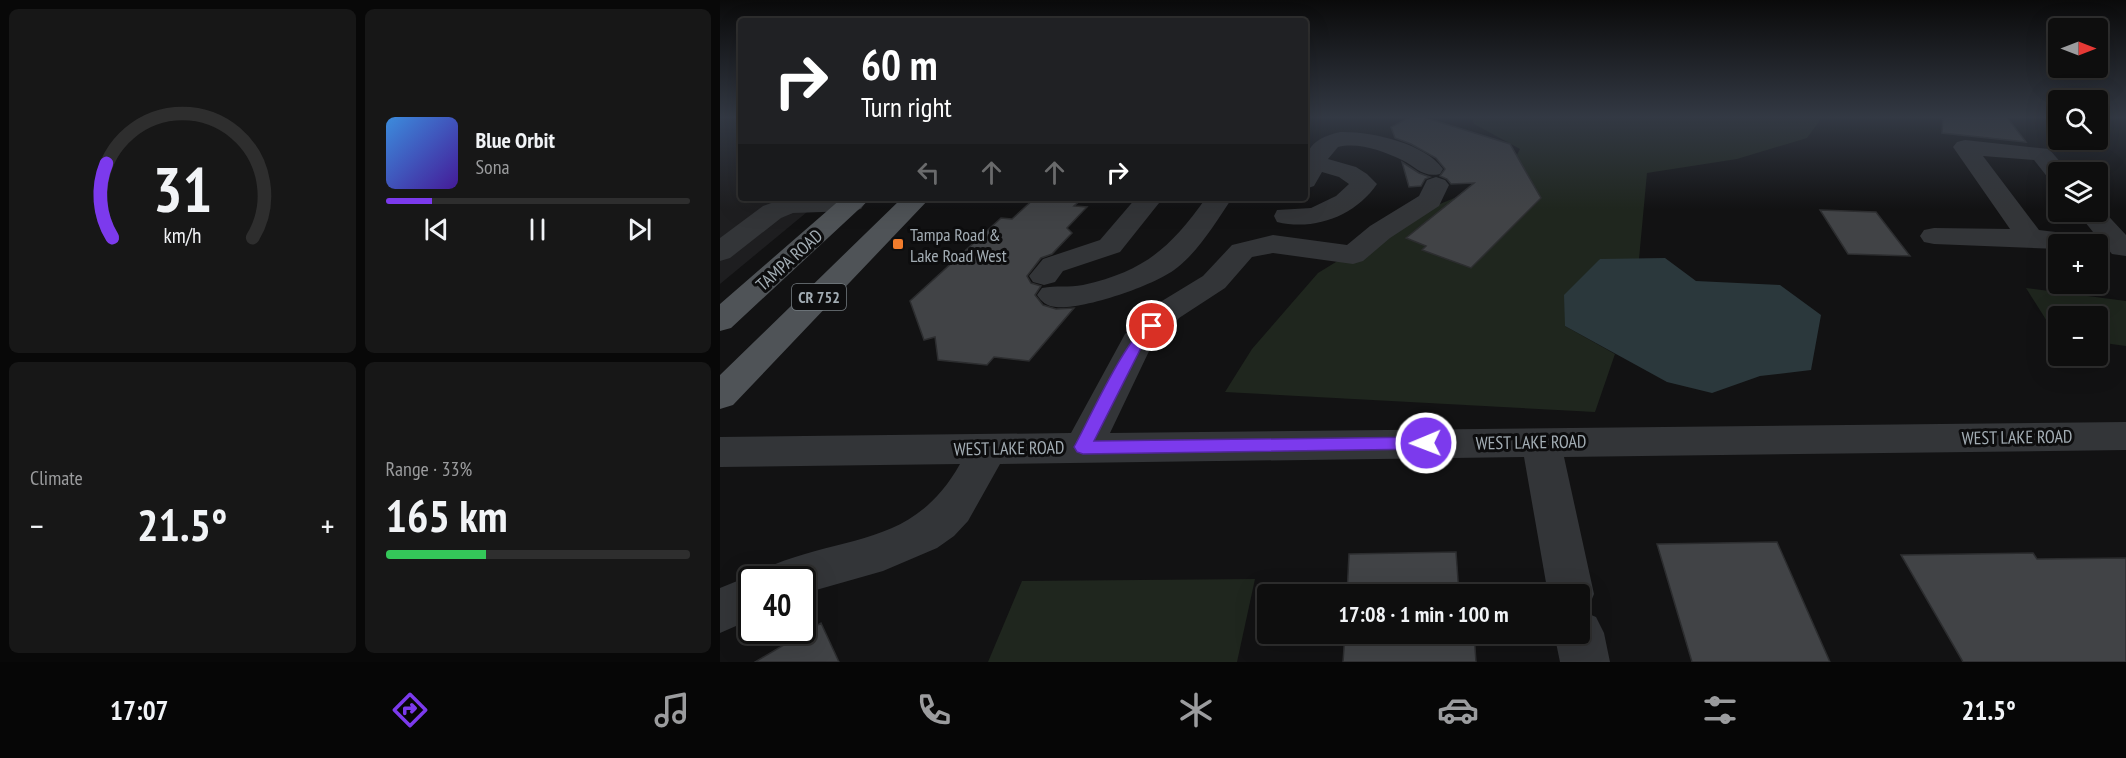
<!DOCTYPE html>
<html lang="en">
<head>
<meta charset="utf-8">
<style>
	body { margin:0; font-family:"PT Sans Narrow",sans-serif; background:#171717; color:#f1f3f6; height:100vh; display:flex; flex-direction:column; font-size:22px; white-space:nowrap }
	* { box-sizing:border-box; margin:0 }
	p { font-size:20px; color:#9b9c9e }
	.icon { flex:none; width:33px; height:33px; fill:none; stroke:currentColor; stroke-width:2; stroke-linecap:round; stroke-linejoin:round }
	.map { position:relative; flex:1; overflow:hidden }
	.drawer { display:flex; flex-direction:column; gap:9px; padding:9px; background:#080808; width:720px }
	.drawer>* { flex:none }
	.hud { position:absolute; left:18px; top:18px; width:570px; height:183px; border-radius:6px; box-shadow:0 6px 24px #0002,0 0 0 2px #2e2e2e; background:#202124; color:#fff; overflow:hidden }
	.needle { width:39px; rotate:90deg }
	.tools { position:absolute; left:1328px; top:18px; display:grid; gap:12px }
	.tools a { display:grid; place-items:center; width:60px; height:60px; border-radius:6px; background:#0e0e0e; box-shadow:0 6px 24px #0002,0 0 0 2px #2e2e2e; font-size:30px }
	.speed { position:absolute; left:18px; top:566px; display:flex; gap:12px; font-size:30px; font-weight:700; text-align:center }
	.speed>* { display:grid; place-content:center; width:78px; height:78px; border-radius:50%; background:#0e0e0e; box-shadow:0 6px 24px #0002,0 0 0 2px #2e2e2e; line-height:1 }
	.speed .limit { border:3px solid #111; border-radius:9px; background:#fff; color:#111 }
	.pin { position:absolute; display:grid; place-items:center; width:51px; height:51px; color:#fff; margin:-26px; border:3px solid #fff; border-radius:50%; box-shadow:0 2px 6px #0007 }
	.me { position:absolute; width:66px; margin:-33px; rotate:269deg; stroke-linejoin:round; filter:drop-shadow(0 0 4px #0008) }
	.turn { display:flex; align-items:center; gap:21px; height:126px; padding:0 24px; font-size:27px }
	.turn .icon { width:78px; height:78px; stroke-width:2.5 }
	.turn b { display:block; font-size:42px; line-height:51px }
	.lanes { display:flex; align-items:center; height:57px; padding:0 24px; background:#0003; justify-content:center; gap:30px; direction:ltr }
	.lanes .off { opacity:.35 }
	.big { font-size:45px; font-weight:600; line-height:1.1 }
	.drawer .widget { flex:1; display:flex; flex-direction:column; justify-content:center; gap:9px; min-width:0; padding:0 21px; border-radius:9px; background:#171717 }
	.drawer .dial { align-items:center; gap:0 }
	.dial svg { height:156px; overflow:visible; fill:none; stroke:#2e2e2e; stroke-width:7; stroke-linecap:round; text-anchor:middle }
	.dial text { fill:#f1f3f6; stroke:none }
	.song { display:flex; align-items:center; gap:18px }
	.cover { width:72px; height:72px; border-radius:9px; background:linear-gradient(135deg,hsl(210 70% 55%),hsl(260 70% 35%)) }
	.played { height:6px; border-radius:3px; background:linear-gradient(90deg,#7c3aed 15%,#2e2e2e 15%) }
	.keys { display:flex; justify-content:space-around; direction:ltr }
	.heat { display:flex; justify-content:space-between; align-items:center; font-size:33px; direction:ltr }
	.charge { height:9px; border-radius:4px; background:linear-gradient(90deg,#34c759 33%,#2e2e2e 0) }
	.drawer .tiles { flex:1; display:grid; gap:9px; grid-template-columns:repeat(2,1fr) }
	.trip { position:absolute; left:537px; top:584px; width:333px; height:60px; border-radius:6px; background:#0e0e0e; box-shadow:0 6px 24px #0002,0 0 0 2px #2e2e2e; font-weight:600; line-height:60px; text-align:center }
	.tab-bar { display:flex; height:96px; justify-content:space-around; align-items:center; background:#060606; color:#9b9c9e }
	.tab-bar .icon { width:42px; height:42px }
	.tab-bar .selected { color:#7c3aed }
	.tab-bar b { font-size:27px; color:#f1f3f6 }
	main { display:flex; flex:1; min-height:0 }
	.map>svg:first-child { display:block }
	.built { fill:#1e1e20 }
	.green { fill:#1f261e }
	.water { fill:#2b383c }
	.building { fill:#414346; stroke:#2c2d2f; stroke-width:1.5 }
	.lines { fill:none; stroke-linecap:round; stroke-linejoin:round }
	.minor { fill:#333538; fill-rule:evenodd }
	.major { fill:#4f5357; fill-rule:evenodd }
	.route { fill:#7c3aed; stroke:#51269a; stroke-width:1.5 }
	.poi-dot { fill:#f17c2c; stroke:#0d0d0e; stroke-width:2 }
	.labels { text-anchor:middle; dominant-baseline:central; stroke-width:6; stroke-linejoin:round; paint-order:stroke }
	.shield { fill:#0d0d0e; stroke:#767d82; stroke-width:1.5 }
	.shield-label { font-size:16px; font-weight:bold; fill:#a3adb4 }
	.poi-label { font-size:18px; fill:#a3adb4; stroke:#0d0d0e; text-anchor:start }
	.street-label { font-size:18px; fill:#a3adb4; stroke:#0d0d0e }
</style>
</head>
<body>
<main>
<section class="drawer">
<div class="tiles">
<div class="widget dial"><svg viewBox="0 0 100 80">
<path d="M14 69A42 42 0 1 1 86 69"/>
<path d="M14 69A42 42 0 0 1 11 31" stroke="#7c3aed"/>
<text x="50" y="56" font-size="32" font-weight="700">31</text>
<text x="50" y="72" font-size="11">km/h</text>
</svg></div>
<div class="widget">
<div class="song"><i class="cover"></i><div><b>Blue Orbit</b><p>Sona</p></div></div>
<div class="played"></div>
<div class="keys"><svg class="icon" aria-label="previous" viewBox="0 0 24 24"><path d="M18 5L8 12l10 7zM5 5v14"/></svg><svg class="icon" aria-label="pause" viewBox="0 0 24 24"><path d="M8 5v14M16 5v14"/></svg><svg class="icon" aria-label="next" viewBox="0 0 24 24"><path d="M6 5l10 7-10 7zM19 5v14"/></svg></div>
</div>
<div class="widget"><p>Climate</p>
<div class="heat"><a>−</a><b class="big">21.5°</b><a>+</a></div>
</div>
<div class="widget"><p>Range · 33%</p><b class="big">165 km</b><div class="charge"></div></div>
</div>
</section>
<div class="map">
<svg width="1406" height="662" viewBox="0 0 1406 662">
	<rect width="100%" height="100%" fill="#121213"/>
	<!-- built -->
	<path class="built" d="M0 116H21V198H104L0 284Z"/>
	<!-- green -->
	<path class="green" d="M752 116H1103L1087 138 1017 159 927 173 919 259H880L845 326 895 354 875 412 505 392 532 349 598 273 691 216 785 177 800 149 754 124Z
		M1306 288 1406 301V346L1377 342V316H1338L1337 337Z
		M535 579 517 662H268L302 581Z"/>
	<!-- water -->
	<path class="water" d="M945 258 976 281 1060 285 1101 315 1091 370 1040 376 992 393 947 382 845 326 844 295 880 259Z"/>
	<!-- building -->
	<path class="building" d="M692 116H700L790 144 821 198 751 268 702 250 706 246 686 238 754 183 731 184 727 179 720 176 725 169 716 158 691 144 675 138 671 127Z
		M1223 116H1286L1306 142 1222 133Z
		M682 162 699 173 710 177 705 179 701 186 689 187Z
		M315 198H363L354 206 367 207 347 228 352 233 332 254 321 258 307 276 311 283 321 286 315 295 323 305 336 309 354 308 309 361 274 357 267 365 218 360 215 337 204 340 190 301 281 218 292 219Z
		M1100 210 1156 212 1190 256 1128 254Z
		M1057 542 1110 662H972L937 544Z
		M736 552 739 594H627L629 554Z
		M1313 553 1317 559 1406 558V662H1243L1181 555Z
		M101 623 119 662H35Z
		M625 633H754L756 662H623Z"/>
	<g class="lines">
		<!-- minor -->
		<path class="minor" d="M620 132C650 131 705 143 723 169L720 174C703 178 696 167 682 160 663 151 639 142 618 147L608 159 636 167 647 174 657 184C635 216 595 231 557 222L554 216 557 210 591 208 616 196 629 184 619 177 602 172 594 186 585 189C585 155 583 141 620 132Z
			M1245 140 1329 149 1349 172H1338V181L1329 179 1314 160 1263 156 1319 230 1377 237 1357 212H1377V206H1379L1406 235V256L1392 254 1384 245 1377 251V244H1338V249L1214 244 1204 242 1200 236 1204 230 1214 228 1290 229 1233 147 1237 142Z
			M716 177 725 180 729 185 719 206 670 238 643 261 633 264 553 253 532 257 505 288 459 318 431 347 390 433 1406 422V450L844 457 874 594 868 609 862 611 876 617 884 633 890 662H840L834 633H860V594H828L804 457 280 464 248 521 234 536 217 548 163 571 82 594V579H46L53 565C129 534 194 546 240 464L0 467V437L351 433 405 334 437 304 483 276 512 245 553 235 627 245 650 226 699 196 707 180Z
			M65 198H142L145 203 141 209 132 211 73 213 61 218 10 258 0 261V238L43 206Z
			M416 198H443L400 252 343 271 335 282 324 285 313 282 309 276 323 259 380 240Z
			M486 198H512C496 222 480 249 458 267 437 285 363 310 336 307 326 306 322 302 317 295L322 288C336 285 349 288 363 285 425 271 450 248 486 198Z
			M32 575 43 579H32V619L0 633V588Z"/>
		<!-- major -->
		<path class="major" d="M122 198H151L11 328 0 331V304Z
			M182 198H210L13 405 0 409V375Z"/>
	</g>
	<!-- sky -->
	<linearGradient id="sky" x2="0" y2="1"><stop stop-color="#0a0a0a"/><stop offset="0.56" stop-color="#333944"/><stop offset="1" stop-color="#333944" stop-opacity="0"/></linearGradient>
	<rect width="1406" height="209" fill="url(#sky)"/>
	<!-- route -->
	<path class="route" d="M432 322 439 326 423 344 374 441 706 437 712 439 714 443 712 448 706 449 363 454 357 452 354 447C367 424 410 328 432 322Z"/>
	<!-- markers -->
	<rect class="poi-dot" x="172" y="238" width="12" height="12" rx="3"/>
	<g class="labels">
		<!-- shield labels -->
		<rect class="shield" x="72" y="284" width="54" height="26" rx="4.5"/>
		<g class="shield-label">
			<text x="99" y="297">CR 752</text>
		</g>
		<!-- poi labels -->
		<g class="poi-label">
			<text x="190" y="234">Tampa Road &amp;<tspan x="190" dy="21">Lake Road West</tspan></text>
		</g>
		<!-- street labels -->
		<g class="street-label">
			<text transform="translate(69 260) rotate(-42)">TAMPA ROAD</text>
			<text transform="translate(1297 437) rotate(-1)">WEST LAKE ROAD</text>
			<text transform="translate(811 442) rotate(-1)">WEST LAKE ROAD</text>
			<text transform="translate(289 448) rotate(-1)">WEST LAKE ROAD</text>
		</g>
	</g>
</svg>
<div class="tools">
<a><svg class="needle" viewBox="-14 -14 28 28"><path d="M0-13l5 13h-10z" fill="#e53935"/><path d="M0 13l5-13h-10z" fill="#9b9c9e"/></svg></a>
<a><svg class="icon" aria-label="search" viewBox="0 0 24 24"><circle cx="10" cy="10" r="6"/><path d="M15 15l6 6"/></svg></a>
<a><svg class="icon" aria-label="layers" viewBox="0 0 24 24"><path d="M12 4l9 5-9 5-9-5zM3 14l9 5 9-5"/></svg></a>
<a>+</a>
<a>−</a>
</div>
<div class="speed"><div class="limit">40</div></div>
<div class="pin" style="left:432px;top:326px;background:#d93025"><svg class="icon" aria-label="arrive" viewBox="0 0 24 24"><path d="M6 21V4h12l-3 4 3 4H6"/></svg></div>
<svg class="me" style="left:706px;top:443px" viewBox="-20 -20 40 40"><circle r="17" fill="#7c3aed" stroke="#fff" stroke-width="3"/><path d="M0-11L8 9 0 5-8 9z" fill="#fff"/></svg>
<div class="trip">17:08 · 1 min · 100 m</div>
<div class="hud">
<div class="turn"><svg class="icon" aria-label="right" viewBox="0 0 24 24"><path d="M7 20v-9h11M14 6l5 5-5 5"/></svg><div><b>60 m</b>Turn right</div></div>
<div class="lanes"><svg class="icon off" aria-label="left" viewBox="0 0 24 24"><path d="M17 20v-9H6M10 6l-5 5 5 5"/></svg><svg class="icon off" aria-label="ahead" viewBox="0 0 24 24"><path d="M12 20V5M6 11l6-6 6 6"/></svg><svg class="icon off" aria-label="ahead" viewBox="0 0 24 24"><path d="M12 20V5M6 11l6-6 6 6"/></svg><svg class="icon" aria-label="right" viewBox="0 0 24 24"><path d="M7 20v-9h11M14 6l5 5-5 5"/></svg></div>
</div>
</div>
</main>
<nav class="tab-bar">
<b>17:07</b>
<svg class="icon selected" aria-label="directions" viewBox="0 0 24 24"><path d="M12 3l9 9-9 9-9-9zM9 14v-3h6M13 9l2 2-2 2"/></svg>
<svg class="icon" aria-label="music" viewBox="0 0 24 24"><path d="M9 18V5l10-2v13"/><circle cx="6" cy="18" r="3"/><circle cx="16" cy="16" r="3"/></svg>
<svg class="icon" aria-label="phone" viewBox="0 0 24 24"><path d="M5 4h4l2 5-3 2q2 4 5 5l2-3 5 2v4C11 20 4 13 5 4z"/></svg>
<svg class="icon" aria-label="climate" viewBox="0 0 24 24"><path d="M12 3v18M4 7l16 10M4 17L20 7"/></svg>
<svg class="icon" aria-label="car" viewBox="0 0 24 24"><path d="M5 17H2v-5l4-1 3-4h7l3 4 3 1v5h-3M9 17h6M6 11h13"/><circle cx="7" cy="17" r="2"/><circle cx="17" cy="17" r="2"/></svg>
<svg class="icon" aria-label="filters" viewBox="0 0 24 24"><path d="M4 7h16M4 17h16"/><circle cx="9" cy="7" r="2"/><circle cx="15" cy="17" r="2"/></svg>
<b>21.5°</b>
</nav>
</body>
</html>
